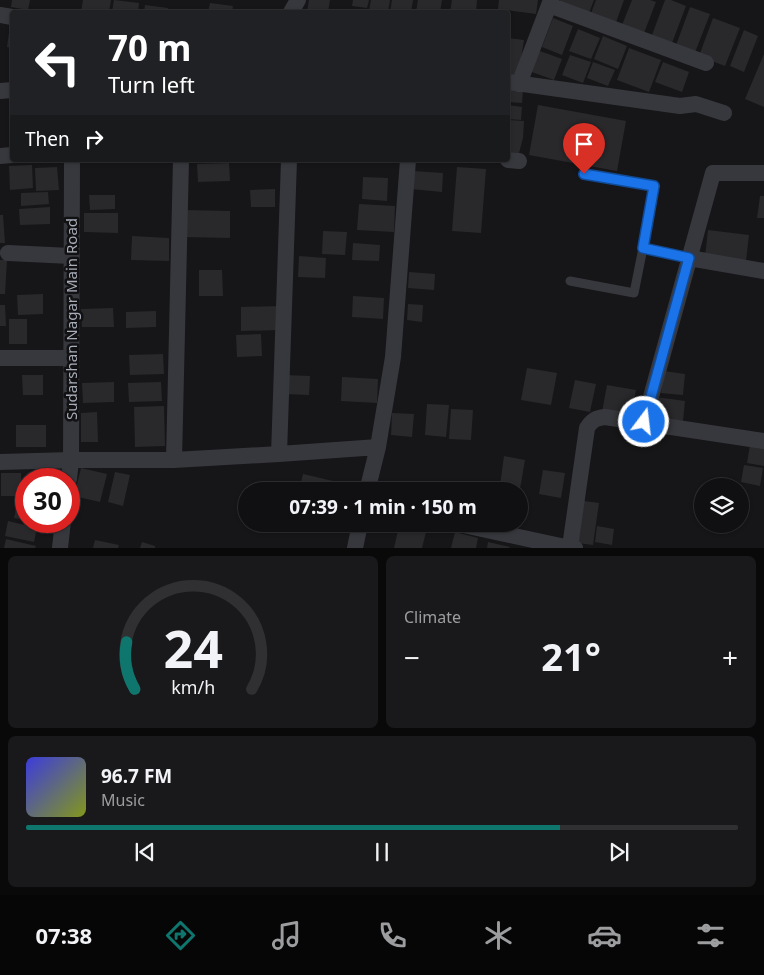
<!DOCTYPE html>
<html lang="en">
<head>
<meta charset="utf-8">
<style>
	body { margin:0; font-family:"Noto Sans",sans-serif; background:#19191b; color:#f1f3f6; height:100vh; display:flex; flex-direction:column; font-size:19px; white-space:nowrap }
	* { box-sizing:border-box; margin:0 }
	p { font-size:16px; color:#9c9d9f }
	.icon { flex:none; width:28px; height:28px; fill:none; stroke:currentColor; stroke-width:2; stroke-linecap:round; stroke-linejoin:round }
	.map { position:relative; height:548px; overflow:hidden }
	.side { display:flex; flex-direction:column; gap:8px; padding:8px; background:#09090a; flex:1 }
	.side>* { flex:none }
	.banner { position:absolute; left:10px; top:10px; width:500px; height:152px; border-radius:5px; box-shadow:0 1px 4px #0004,0 0 0 1px #303032; background:#202124; color:#fff; overflow:hidden }
	.controls { position:absolute; left:694px; top:478px; display:grid; gap:10px }
	.controls a { display:grid; place-items:center; width:55px; height:55px; border-radius:50%; background:#101012; box-shadow:0 1px 4px #0004,0 0 0 1px #303032; font-size:25px }
	.speed { position:absolute; left:15px; top:468px; display:flex; gap:10px; font-size:25px; font-weight:700; text-align:center }
	.speed>* { display:grid; place-content:center; width:65px; height:65px; border-radius:50%; background:#101012; box-shadow:0 1px 4px #0004,0 0 0 1px #303032; line-height:1 }
	.speed .limit { border:8px solid #d22; background:#fff; color:#111 }
	.pin { position:absolute; display:grid; place-items:center; width:42px; height:42px; color:#fff; margin:-51px -21px; border-radius:50% 50% 50% 0; rotate:-45deg; box-shadow:0 0 5px #0007 }
	.pin .icon { rotate:45deg }
	.me { position:absolute; width:55px; margin:-28px; rotate:15deg; stroke-linejoin:round; filter:drop-shadow(0 0 4px #0008) }
	.turn { display:flex; align-items:center; gap:18px; height:105px; padding:0 15px; font-size:22px }
	.turn .icon { width:65px; height:65px; stroke-width:2.5 }
	.turn b { display:block; font-size:35px; line-height:42px }
	.then { display:flex; align-items:center; height:48px; padding:0 15px; background:#0003; gap:10px; font-size:19px }
	.big { font-size:38px; font-weight:700; line-height:1.1 }
	.side .tile { flex:1; display:flex; flex-direction:column; justify-content:center; gap:8px; min-width:0; padding:0 18px; border-radius:8px; background:#19191b }
	.side .dial { align-items:center; gap:0 }
	.dial svg { height:130px; overflow:visible; fill:none; stroke:#303032; stroke-width:7; stroke-linecap:round; text-anchor:middle }
	.dial text { fill:#f1f3f6; stroke:none }
	.song { display:flex; align-items:center; gap:15px }
	.cover { width:60px; height:60px; border-radius:8px; background:linear-gradient(135deg,hsl(240 70% 55%),hsl(70 70% 35%)) }
	.played { height:5px; border-radius:2px; background:linear-gradient(90deg,#0f766e 75%,#303032 75%) }
	.keys { display:flex; justify-content:space-around; direction:ltr }
	.heat { display:flex; justify-content:space-between; align-items:center; font-size:28px; direction:ltr }
	.side .tiles { flex:1; display:grid; gap:8px; grid-template-columns:1fr 1fr }
	.tile:last-child { grid-column:span 2 }
	.trip { position:absolute; left:238px; top:482px; width:290px; height:50px; border-radius:25px; background:#101012; box-shadow:0 1px 4px #0004,0 0 0 1px #303032; font-weight:700; line-height:50px; text-align:center }
	.tab-bar { display:flex; height:80px; justify-content:space-around; align-items:center; background:#060607; color:#9c9d9f }
	.tab-bar .icon { width:35px; height:35px }
	.tab-bar .on { color:#0f766e }
	.tab-bar b { font-size:22px; color:#f1f3f6 }
	.map>svg:first-child { display:block }
	.building { fill:#29292c }
	.lines { fill:none; stroke-linecap:round; stroke-linejoin:round }
	.lane { stroke:#37383d; stroke-width:9 }
	.street { stroke:#37383d; stroke-width:16 }
	.route-casing { stroke:#114b97; stroke-width:12 }
	.route { stroke:#1a73e8; stroke-width:9 }
	.labels { text-anchor:middle; dominant-baseline:central; stroke-width:5; stroke-linejoin:round; paint-order:stroke }
	.street-label { font-size:15px; fill:#a8adb8; stroke:#111113 }
</style>
</head>
<body>
<div class="map">
<svg width="764" height="548" viewBox="0 0 764 548">
	<rect width="100%" height="100%" fill="#161618"/>
	<!-- building -->
	<path class="building" d="M12 0H30L28 10 11 7Z
		M83 0H111L109 12H81Z
		M114 0 139 3 138 12H112Z
		M309 0H330L328 12H307Z
		M353 0H369L367 8 352 6Z
		M371 0H390L388 12 369 11Z
		M392 0H413L411 12H390Z
		M418 0H442L440 12H416Z
		M452 0H477L476 12H450Z
		M499 0H538L536 14 498 9Z
		M559 0H594L589 13 559 2Z
		M596 0H624L615 25 590 16Z
		M632 0H650L656 2 644 33 622 25Z
		M665 0H671L686 6 672 43 652 35Z
		M210 3 233 6 232 12H208Z
		M145 5 168 8 167 12H144Z
		M690 7 710 14 694 55 675 48Z
		M553 18 573 26 562 55 542 47Z
		M713 18 740 28 725 66 699 56Z
		M10 25 12 26V48L7 47Z
		M578 29 600 38 591 59 569 51Z
		M744 30 758 36 744 72 730 66Z
		M603 36 627 46 618 69 594 59Z
		M508 38 524 40 518 77 508 75Z
		M629 48 661 60 649 92 617 80Z
		M537 50 562 59 554 80 529 71Z
		M764 54V107L745 99Z
		M570 55 591 62 583 83 562 75Z
		M593 62 615 70 608 86 587 78Z
		M663 62 689 72 682 92 655 82Z
		M508 89 523 91 522 103 508 102Z
		M508 105 522 107 521 120 508 119Z
		M538 105 626 121 617 171 529 155Z
		M508 120 524 121 523 138 519 153 508 152Z
		M229 163 230 181 198 182 197 164Z
		M32 165 33 188 10 190 9 166Z
		M57 167 59 190 36 191 35 168Z
		M457 167 486 169 481 233 452 231Z
		M413 171 443 173 442 192 411 189Z
		M363 177 388 178 387 201 362 199Z
		M275 189V207H251L250 190Z
		M48 192 49 204 21 206V193Z
		M89 195H115V209L90 210Z
		M760 196H764V218H757Z
		M359 204 395 206 394 232 357 230Z
		M50 207V224L20 225 19 209Z
		M184 210 230 211V238L183 237Z
		M84 213H118V233L84 232Z
		M0 215H3L5 243H0Z
		M708 230 749 235 746 261 705 257Z
		M323 231 347 232 345 255 322 254Z
		M132 236 169 238V261L131 260Z
		M353 243 380 245 379 261 352 260Z
		M299 256 326 258 325 278 298 277Z
		M0 260H7L5 294H0Z
		M199 270H222L223 296H199Z
		M409 272 435 274 434 290 408 288Z
		M43 294V314L18 315 17 295Z
		M353 296 384 298 383 319 352 317Z
		M408 304 423 305 422 322 407 320Z
		M0 305H5L6 326H0Z
		M280 306V330L241 331V307Z
		M113 308 114 327H82L81 309Z
		M156 311V327L126 328V312Z
		M9 319H27V344H9Z
		M261 334 262 356 237 357 236 335Z
		M163 354 164 374 130 375 129 355Z
		M527 368 557 373 551 405 521 400Z
		M664 371 685 374 683 395 661 393Z
		M22 375H43V395H23Z
		M285 375 310 376 309 395 284 394Z
		M342 377 378 379 377 403 341 401Z
		M575 380 596 384 590 412 569 408Z
		M114 382V402L83 403 82 383Z
		M161 382 162 401 129 402 128 383Z
		M607 385 636 390 631 417 602 412Z
		M656 397 685 401 683 421 653 418Z
		M427 404 449 405 446 437 425 435Z
		M164 406 165 446 135 447 134 407Z
		M451 409 473 410 471 440 449 439Z
		M97 412 98 442H81V413Z
		M392 413 414 414 412 437 391 435Z
		M16 425H46V447H16Z
		M750 445 764 447V466L747 463Z
		M504 456 525 460 520 489 500 485Z
		M744 465 763 468 760 486 741 482Z
		M81 468 107 474 100 502 74 496Z
		M543 470 565 473 561 498 539 494Z
		M115 472 130 475 123 506 108 502Z
		M1 473H21V496H1Z
		M303 474 333 481 331 491H299Z
		M287 484 297 487 296 491H285Z
		M18 500 26 502V520L14 518Z
		M584 501 599 503 593 545 578 543Z
		M8 521 37 528 34 542 5 536Z
		M399 526 426 532 422 548H394Z
		M597 526 614 529 612 545 595 542Z
		M455 532 478 538 476 548H451Z
		M6 539 36 546 35 548H4Z
		M95 540 119 545 118 548H93Z
		M142 542 155 546V548H140Z
		M488 542 510 547 509 548H487Z"/>
	<g class="lines">
		<!-- lane -->
		<path class="lane" d="M584 173 654 186 643 248 689 258
			M570 281 634 293 643 248"/>
		<!-- street -->
		<path class="street" d="M549 5 706 63
			M291 12 298 0
			M0 15 12 17
			M508 82 680 106 696 104 724 113
			M519 84 551 0
			M0 91 12 90
			M0 156 12 155
			M508 160 519 161
			M8 253 71 256
			M689 258 764 271
			M0 358H71
			M644 422 713 173H764
			M378 447 393 357 408 160
			M279 454 289 160
			M174 460 181 160
			M0 462 71 460H174L279 454 378 447 367 491
			M69 479 71 460 72 160
			M459 524 570 548
			M60 548 63 521
			M355 548 360 524
			M575 548 570 547 587 428C592 420 596 418 605 417L764 441"/>
	</g>
	<g class="lines">
		<defs>
			<path id="route" d="M584 174 654 186 643 248 689 258 644 422"/>
		</defs>
		<!-- route casing -->
		<use href="#route" class="route-casing"/>
		<!-- route -->
		<use href="#route" class="route"/>
	</g>
	<g class="labels">
		<!-- street labels -->
		<g class="street-label">
			<text transform="translate(71 319) rotate(-90)">Sudarshan Nagar Main Road</text>
		</g>
	</g>
</svg>
<div class="controls">
<a><svg class="icon" aria-label="layers" viewBox="0 0 24 24"><path d="M12 4l9 5-9 5-9-5zM3 14l9 5 9-5"/></svg></a>
</div>
<div class="speed"><div class="limit">30</div></div>
<div class="pin" style="left:584px;top:174px;background:#d93025"><svg class="icon" aria-label="arrive" viewBox="0 0 24 24"><path d="M6 21V4h12l-3 4 3 4H6"/></svg></div>
<svg class="me" style="left:644px;top:422px" viewBox="-20 -20 40 40"><circle r="17" fill="#1a73e8" stroke="#fff" stroke-width="3"/><path d="M0-11L8 9 0 5-8 9z" fill="#fff"/></svg>
<div class="trip">07:39 · 1 min · 150 m</div>
<div class="banner">
<div class="turn"><svg class="icon" aria-label="left" viewBox="0 0 24 24"><path d="M17 20v-9H6M10 6l-5 5 5 5"/></svg><div><b>70 m</b>Turn left</div></div>
<div class="then">Then<svg class="icon" aria-label="right" viewBox="0 0 24 24"><path d="M7 20v-9h11M14 6l5 5-5 5"/></svg></div>
</div>
</div>
<section class="side">
<div class="tiles">
<div class="tile dial"><svg viewBox="0 0 100 80">
<path d="M14 69A42 42 0 1 1 86 69"/>
<path d="M14 69A42 42 0 0 1 9 40" stroke="#0f766e"/>
<text x="50" y="56" font-size="32" font-weight="700">24</text>
<text x="50" y="72" font-size="11">km/h</text>
</svg></div>
<div class="tile"><p>Climate</p>
<div class="heat"><a>−</a><b class="big">21°</b><a>+</a></div>
</div>
<div class="tile">
<div class="song"><i class="cover"></i><div><b>96.7 FM</b><p>Music</p></div></div>
<div class="played"></div>
<div class="keys"><svg class="icon" aria-label="previous" viewBox="0 0 24 24"><path d="M18 5L8 12l10 7zM5 5v14"/></svg><svg class="icon" aria-label="pause" viewBox="0 0 24 24"><path d="M8 5v14M16 5v14"/></svg><svg class="icon" aria-label="next" viewBox="0 0 24 24"><path d="M6 5l10 7-10 7zM19 5v14"/></svg></div>
</div>
</div>
</section>
<nav class="tab-bar">
<b>07:38</b>
<svg class="icon on" aria-label="directions" viewBox="0 0 24 24"><path d="M12 3l9 9-9 9-9-9zM9 14v-3h6M13 9l2 2-2 2"/></svg>
<svg class="icon" aria-label="music" viewBox="0 0 24 24"><path d="M9 18V5l10-2v13"/><circle cx="6" cy="18" r="3"/><circle cx="16" cy="16" r="3"/></svg>
<svg class="icon" aria-label="phone" viewBox="0 0 24 24"><path d="M5 4h4l2 5-3 2q2 4 5 5l2-3 5 2v4C11 20 4 13 5 4z"/></svg>
<svg class="icon" aria-label="climate" viewBox="0 0 24 24"><path d="M12 3v18M4 7l16 10M4 17L20 7"/></svg>
<svg class="icon" aria-label="car" viewBox="0 0 24 24"><path d="M5 17H2v-5l4-1 3-4h7l3 4 3 1v5h-3M9 17h6M6 11h13"/><circle cx="7" cy="17" r="2"/><circle cx="17" cy="17" r="2"/></svg>
<svg class="icon" aria-label="filters" viewBox="0 0 24 24"><path d="M4 7h16M4 17h16"/><circle cx="9" cy="7" r="2"/><circle cx="15" cy="17" r="2"/></svg>
</nav>
</body>
</html>
